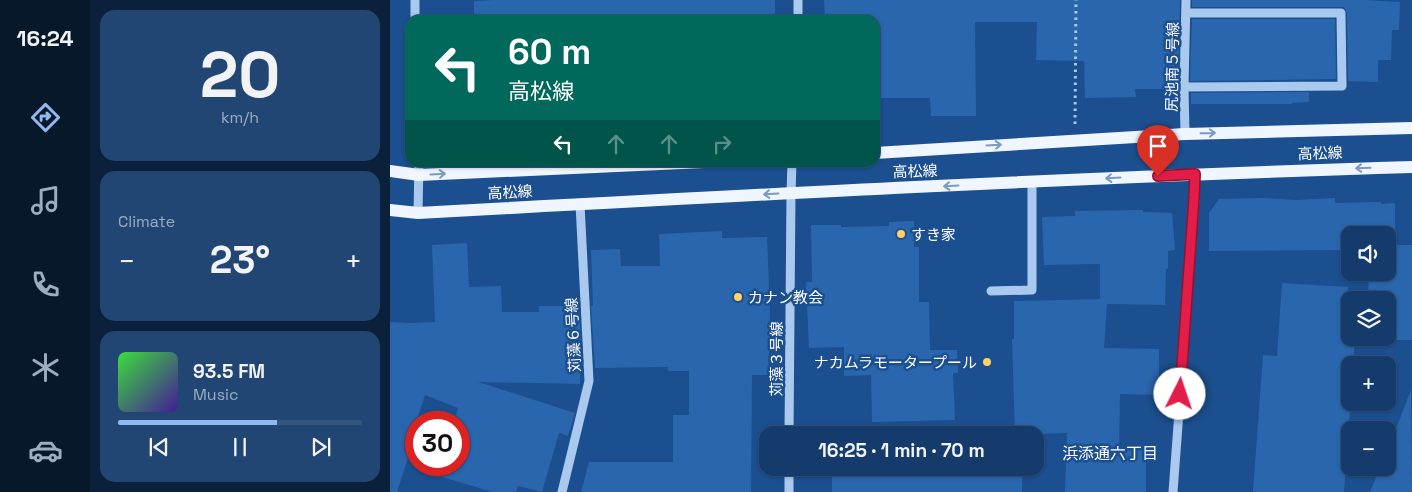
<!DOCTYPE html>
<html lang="en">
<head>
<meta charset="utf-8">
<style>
	body { margin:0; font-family:"Space Grotesk","Noto Sans JP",sans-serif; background:#214673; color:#f1f3f6; height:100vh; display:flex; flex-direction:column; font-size:19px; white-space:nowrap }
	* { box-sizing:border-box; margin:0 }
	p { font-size:16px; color:#9dadc1 }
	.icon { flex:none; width:28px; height:28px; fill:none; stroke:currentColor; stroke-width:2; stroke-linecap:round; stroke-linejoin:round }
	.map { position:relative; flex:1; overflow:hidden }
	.sheet { display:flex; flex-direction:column; gap:10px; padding:10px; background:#0b203b; width:300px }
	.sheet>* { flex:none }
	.top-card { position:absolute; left:15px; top:15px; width:475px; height:152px; border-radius:15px; box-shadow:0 1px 4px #0004,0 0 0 1px #33557e; background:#00695c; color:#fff; overflow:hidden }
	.tools { position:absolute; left:951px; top:226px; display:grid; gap:10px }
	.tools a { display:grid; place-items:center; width:55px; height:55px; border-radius:10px; background:#143b6b; box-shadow:0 1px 4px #0004,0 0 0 1px #33557e; font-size:25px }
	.speed { position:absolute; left:15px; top:411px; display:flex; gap:10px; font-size:25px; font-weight:700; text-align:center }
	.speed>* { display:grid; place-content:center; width:65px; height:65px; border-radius:50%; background:#143b6b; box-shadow:0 1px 4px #0004,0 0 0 1px #33557e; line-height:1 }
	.speed .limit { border:8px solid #d22; background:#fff; color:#111 }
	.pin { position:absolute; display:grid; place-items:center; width:42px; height:42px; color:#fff; margin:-51px -21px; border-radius:50% 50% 50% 0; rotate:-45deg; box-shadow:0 0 5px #0007 }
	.pin .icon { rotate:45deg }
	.me { position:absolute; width:55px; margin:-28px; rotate:4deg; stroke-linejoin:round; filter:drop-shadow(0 0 4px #0008) }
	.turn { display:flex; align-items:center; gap:18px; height:105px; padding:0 20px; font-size:22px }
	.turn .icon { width:65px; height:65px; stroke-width:2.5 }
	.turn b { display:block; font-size:35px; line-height:42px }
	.lanes { display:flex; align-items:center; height:48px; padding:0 20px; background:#0003; justify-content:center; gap:25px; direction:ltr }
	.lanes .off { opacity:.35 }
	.big { font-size:38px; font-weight:700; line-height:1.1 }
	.sheet .tile { flex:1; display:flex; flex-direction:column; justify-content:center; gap:8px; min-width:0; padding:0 18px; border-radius:15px; background:#214673 }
	.sheet .dial { align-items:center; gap:0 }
	.dial b { font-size:65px; line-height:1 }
	.song { display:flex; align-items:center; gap:15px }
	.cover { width:60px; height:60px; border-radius:8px; background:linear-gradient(135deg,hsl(120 70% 55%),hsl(260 70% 35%)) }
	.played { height:5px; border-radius:2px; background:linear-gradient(90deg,#90b9f0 65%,#33557e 65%) }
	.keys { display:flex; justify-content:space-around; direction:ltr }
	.heat { display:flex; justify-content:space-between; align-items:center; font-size:28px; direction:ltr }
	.trip { position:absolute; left:369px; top:426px; width:285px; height:50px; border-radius:15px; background:#143b6b; box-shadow:0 1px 4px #0004,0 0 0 1px #33557e; font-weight:700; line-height:50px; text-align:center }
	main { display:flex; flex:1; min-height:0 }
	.menu { display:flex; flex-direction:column; width:90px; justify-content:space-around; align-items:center; background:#08182b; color:#9dadc1 }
	.menu .icon { width:35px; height:35px }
	.menu .current { color:#90b9f0 }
	.menu b { font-size:22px; color:#f1f3f6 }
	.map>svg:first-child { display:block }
	.building { fill:#2a66ad }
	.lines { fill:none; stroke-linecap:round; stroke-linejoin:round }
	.path { stroke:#a9c9ee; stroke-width:3; stroke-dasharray:2.5 4; stroke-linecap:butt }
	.minor { stroke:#a9c9ee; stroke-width:9 }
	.major { stroke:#f0f6ff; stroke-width:12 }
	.oneway { stroke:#7b9ac1 }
	.route-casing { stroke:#92132f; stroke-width:12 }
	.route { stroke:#e11d48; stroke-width:9 }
	.poi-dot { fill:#ffd166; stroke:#1b4f8f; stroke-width:2 }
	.labels { text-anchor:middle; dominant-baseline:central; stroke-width:5; stroke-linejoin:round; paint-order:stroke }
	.street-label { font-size:15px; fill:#fff; stroke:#1b4f8f }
	.poi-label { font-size:15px; fill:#fff; stroke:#1b4f8f; text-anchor:start }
	.neighbourhood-label { font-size:16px; fill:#fff; stroke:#1b4f8f }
</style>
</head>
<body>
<main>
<nav class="menu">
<b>16:24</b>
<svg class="icon current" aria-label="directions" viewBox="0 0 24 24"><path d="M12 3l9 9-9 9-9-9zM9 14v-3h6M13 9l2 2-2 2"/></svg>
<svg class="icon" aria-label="music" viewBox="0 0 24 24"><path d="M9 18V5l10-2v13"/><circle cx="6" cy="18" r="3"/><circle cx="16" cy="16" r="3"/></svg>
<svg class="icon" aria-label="phone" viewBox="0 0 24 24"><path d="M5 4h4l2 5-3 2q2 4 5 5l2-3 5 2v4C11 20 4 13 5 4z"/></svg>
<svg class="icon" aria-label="climate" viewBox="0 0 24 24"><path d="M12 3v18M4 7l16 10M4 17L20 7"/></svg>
<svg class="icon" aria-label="car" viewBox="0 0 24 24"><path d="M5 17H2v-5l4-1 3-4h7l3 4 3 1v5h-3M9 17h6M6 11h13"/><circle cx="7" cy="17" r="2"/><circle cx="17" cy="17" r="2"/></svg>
</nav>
<section class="sheet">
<div class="tile dial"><b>20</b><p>km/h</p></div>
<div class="tile"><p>Climate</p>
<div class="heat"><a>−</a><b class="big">23°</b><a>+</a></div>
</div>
<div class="tile">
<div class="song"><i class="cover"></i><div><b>93.5 FM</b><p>Music</p></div></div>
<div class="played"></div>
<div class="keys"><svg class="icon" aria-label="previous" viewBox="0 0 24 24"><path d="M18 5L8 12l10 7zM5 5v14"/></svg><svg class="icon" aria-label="pause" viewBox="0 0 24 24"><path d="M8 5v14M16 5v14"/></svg><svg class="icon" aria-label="next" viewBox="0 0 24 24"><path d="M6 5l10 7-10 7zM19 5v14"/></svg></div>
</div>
</section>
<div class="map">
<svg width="1022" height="492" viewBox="0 0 1022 492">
	<rect width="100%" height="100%" fill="#1b4f8f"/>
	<!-- building -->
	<path class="building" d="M104 0H385V20H84V1Z
		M434 0H790L788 89H745L746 97 695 98 694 61 646 60 647 22H585L586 116H541L540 98H485V20H435Z
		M802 0H974L1010 2 1009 30H1002L1001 60H988V82L958 81 957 13 954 7H802Z
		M802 19H945L946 79 800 81Z
		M919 92V102L902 103V104H801V93Z
		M873 198 906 200 945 198V203L991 202V204L1005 203V235H960V250L819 251V213L829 199Z
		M753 210V212L782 213 785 250 778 251V269H776L775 305 717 304 714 348 769 349V395L730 394 729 450H756V492H675L677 433 625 435 622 339H624V301L710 299V264L654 265 652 217 685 216V211Z
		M524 221V247H529V302H539L540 350H567L568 373H563L565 420 482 422 481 375 454 376V347L419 348 416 282H422L421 225H451V227L499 226V222Z
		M332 231V238L377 237 380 311 378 375H362L361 492H191L199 462H283V415H299V371H278V367L205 368 201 306H203L201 250 230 249 231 266H270L269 234Z
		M77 243 79 287 111 286 112 312H149V306H189L192 368H190V384L88 382 185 413 178 436 169 433 152 492 128 486 126 492H103L28 470 29 465H69V422H64L68 408 35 395 23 432 26 433 7 492H0V322L19 323 45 322 42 245Z
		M998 245H1022V340H998V300H978L979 272H998Z
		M892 283 958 287 955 338H965L963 365H960V410L954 492H863L873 355 887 356Z
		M1021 390 1022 492H980L990 468H998V449Z
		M442 468H575V474H632V492H442Z"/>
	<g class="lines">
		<!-- path -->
		<path class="path" d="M685 124 686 0"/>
		<!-- minor -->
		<path class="minor" d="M25 0V20
			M408 20V0
			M794 87 952 86 951 13H796
			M795 134 794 87 796 0
			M28 213 29 162
			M601 291 642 290V182
			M399 435 401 193 402 162
			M172 492 199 381 190 204
			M399 492V468
			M783 492 805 198V174"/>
		<!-- major -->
		<path class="major" d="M485 153 795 134 1022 128
			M0 171 29 175 314 162
			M0 210 28 213C359 195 690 177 1022 167"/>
	</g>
	<!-- one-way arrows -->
	<defs><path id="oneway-shaft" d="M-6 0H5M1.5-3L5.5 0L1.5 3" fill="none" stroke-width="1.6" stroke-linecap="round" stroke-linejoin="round" transform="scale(1.25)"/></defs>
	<g class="oneway">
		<use href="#oneway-shaft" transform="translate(818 133) rotate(-1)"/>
		<use href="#oneway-shaft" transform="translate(604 145) rotate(-3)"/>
		<use href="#oneway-shaft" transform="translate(973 168) rotate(178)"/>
		<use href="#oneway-shaft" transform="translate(48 174) rotate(-3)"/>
		<use href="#oneway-shaft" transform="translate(723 178) rotate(177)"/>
		<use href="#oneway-shaft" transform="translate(561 186) rotate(177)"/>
		<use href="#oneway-shaft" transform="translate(381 194) rotate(177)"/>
	</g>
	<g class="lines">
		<defs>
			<path id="route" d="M768 176 805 174 804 198 790 394"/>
		</defs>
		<!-- route casing -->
		<use href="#route" class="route-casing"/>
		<!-- route -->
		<use href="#route" class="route"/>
	</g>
	<!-- markers -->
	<g class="poi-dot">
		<circle cx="511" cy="234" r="5"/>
		<circle cx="348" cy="297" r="5"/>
		<circle cx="597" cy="362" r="5"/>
	</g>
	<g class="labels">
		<!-- street labels -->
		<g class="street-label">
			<text transform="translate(782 67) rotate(-89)">尻池南５号線</text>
			<text transform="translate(930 153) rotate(-2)">高松線</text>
			<text transform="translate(525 171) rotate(-2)">高松線</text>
			<text transform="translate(120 192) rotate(-3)">高松線</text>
			<text transform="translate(183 335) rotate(-93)">苅藻６号線</text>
			<text transform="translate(386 359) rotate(-90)">苅藻３号線</text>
		</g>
		<!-- poi labels -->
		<g class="poi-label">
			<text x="521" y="234">すき家</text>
			<text x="358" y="297">カナン教会</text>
			<text x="587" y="362" text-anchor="end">ナカムラモータープール</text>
		</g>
		<!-- neighbourhood labels -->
		<g class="neighbourhood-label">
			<text x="720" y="453">浜添通六丁目</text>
		</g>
	</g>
</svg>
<div class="tools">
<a><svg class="icon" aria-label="sound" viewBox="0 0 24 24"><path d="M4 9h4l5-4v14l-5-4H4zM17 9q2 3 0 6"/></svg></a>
<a><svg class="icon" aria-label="layers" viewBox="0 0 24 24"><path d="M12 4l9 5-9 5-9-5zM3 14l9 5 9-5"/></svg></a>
<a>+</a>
<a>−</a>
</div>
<div class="speed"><div class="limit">30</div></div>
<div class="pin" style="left:768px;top:176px;background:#d93025"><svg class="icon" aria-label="arrive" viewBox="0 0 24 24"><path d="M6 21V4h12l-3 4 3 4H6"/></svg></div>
<svg class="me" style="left:790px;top:394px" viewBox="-20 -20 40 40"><circle r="19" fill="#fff"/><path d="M0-13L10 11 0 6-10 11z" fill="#e11d48"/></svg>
<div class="trip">16:25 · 1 min · 70 m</div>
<div class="top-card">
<div class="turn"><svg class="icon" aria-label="left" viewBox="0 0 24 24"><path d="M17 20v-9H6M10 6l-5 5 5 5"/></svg><div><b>60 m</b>高松線</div></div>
<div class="lanes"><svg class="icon" aria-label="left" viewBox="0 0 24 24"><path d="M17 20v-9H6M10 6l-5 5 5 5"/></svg><svg class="icon off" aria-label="ahead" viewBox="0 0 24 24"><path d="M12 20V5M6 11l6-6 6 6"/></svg><svg class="icon off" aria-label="ahead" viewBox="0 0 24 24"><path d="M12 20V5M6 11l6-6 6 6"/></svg><svg class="icon off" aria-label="right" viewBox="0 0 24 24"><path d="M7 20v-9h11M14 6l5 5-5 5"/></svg></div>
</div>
</div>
</main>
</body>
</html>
